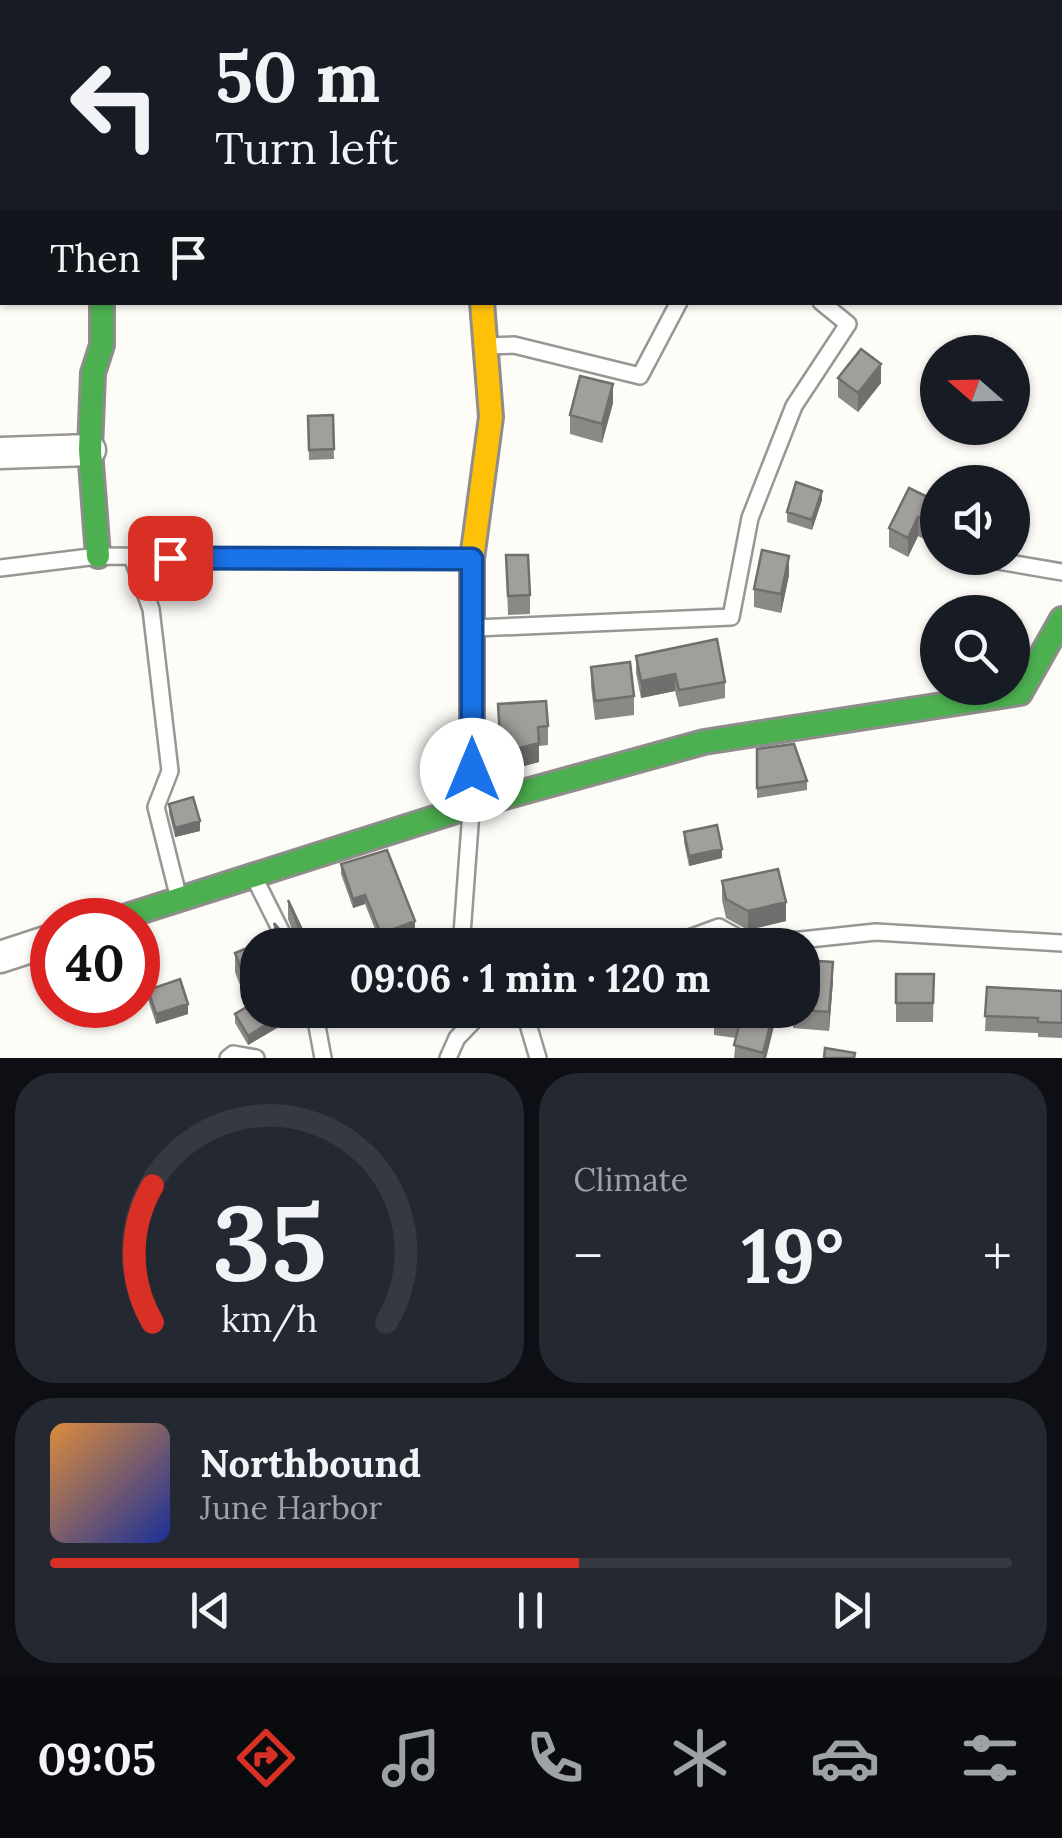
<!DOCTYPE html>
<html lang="en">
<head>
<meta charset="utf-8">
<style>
	body { margin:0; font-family:Lora,serif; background:#242831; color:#f1f3f6; height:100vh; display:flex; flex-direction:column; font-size:38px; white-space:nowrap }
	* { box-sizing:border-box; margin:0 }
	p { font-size:32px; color:#9ea1a6 }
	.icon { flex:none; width:55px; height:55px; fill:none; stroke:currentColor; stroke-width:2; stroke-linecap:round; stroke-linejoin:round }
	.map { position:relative; height:1058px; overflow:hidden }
	.drawer { display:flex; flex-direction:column; gap:15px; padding:15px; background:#0d0f14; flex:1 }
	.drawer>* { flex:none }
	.hud { position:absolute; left:0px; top:0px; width:1062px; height:305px; box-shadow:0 2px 8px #0004; background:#171b24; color:#f1f3f6; overflow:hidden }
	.needle { width:65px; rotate:290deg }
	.fabs { position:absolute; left:920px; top:335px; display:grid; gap:20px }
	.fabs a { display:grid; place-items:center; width:110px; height:110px; border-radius:50%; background:#171b24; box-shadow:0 2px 8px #0004; font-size:50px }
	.speed { position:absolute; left:30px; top:898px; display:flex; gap:20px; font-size:50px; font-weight:700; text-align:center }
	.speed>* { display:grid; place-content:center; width:130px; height:130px; border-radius:50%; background:#171b24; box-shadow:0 2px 8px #0004; line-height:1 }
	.speed .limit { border:15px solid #d22; background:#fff; color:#111 }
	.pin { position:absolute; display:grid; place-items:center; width:85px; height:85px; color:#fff; margin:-42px; border-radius:20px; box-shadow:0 5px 15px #0006 }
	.me { position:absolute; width:110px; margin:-55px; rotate:0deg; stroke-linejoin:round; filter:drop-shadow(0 0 8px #0008) }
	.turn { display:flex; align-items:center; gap:35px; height:210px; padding:0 50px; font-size:45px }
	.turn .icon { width:130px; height:130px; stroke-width:2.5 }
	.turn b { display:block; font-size:70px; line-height:85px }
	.then { display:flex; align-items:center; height:95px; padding:0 50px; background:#0003; gap:20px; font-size:38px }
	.big { font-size:75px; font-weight:700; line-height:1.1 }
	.drawer .tile { flex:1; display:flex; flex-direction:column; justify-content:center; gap:15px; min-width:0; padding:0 35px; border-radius:40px; background:#242831 }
	.drawer .dial { align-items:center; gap:0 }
	.dial svg { height:260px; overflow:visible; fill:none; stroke:#363941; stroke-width:7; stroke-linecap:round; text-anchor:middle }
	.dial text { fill:#f1f3f6; stroke:none }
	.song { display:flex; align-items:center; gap:30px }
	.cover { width:120px; height:120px; border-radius:15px; background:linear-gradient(135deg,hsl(30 70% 55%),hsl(230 70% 35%)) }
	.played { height:10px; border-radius:5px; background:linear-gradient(90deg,#d93025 55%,#363941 55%) }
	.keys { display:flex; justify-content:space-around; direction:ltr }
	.heat { display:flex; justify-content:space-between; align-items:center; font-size:55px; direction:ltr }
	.drawer .tiles { flex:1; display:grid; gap:15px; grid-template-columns:1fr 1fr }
	.tile:last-child { grid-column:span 2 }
	.trip { position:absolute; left:240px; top:928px; width:580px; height:100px; border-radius:40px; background:#171b24; box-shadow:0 2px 8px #0004; font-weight:700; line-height:100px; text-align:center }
	.tabs { display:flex; height:160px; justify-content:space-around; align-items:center; background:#090b0e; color:#9ea1a6 }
	.tabs .icon { width:70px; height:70px }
	.tabs .current { color:#d93025 }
	.tabs b { font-size:45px; color:#f1f3f6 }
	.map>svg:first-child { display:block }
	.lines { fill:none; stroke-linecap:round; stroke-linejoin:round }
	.lane-casing { stroke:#979795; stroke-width:20 }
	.street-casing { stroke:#979795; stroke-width:35 }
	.fast-casing { stroke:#8e8d8b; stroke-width:28 }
	.slow-casing { stroke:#8e8d8b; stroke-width:28 }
	.lane { stroke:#fffffe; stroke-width:15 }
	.street { stroke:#fffffe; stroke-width:30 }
	.fast { stroke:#4caf50; stroke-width:22 }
	.slow { stroke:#ffc107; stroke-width:22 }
	.wall { fill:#8a8986 }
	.shaded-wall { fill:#716f6d }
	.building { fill:#a19f9c; stroke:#716f6d; stroke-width:2.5 }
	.route-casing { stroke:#114b97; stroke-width:25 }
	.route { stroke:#1a73e8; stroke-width:18 }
</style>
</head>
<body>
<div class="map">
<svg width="1062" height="1058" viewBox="0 0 1062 1058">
	<rect width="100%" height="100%" fill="#fdfcf7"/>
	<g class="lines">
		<defs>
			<path id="lane" d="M348 2 349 0
				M1041 2 1043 0
				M0 159H2
				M486 346 514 345 640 376 679 302
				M132 557 151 609 170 771 156 807 178 895
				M999 558 998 561 1062 572
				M0 568 98 556 468 559
				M476 628 731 617 750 518 794 406 848 324 821 302
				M254 877 288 945
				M468 945 462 934 471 811
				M670 945 719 927 752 945 876 932 1062 943
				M314 1010 323 1058
				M518 1010 525 1014 538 1058
				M228 1058 233 1054 256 1058
				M448 1058 457 1038 484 1010"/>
			<path id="street" d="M651 2 652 0
				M0 453 90 450
				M0 957 52 940"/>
			<path id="fast" d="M98 556 90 450 93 373 102 345V302
				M114 920 472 806 704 742 1020 693 1062 619"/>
			<path id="slow" d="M472 806V559L491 417 482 302"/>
		</defs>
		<!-- lane casing -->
		<use href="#lane" class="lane-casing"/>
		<!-- street casing -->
		<use href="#street" class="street-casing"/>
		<!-- fast casing -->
		<use href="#fast" class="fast-casing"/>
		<!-- slow casing -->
		<use href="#slow" class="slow-casing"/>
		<!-- lane -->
		<use href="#lane" class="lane"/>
		<!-- street -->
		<use href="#street" class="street"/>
		<!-- fast -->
		<use href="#fast" class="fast"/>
		<!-- slow -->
		<use href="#slow" class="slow"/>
	</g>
	<!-- wall -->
	<path class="wall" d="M226 0H246L245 2H233Z
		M670 0H772L776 2H674Z
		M838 378 881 383 858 412 838 397Z
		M613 403 602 443 570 434V415Z
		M333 415 334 459 309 460 308 416Z
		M822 500 812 530 787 522V512Z
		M938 502V546L918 536 908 557 889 547V528Z
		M506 555 530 595V614L508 615Z
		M789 575 781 613 754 607V589Z
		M636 656 725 682V698L679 707 675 691 641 698 636 673Z
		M591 667 634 696V715L595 720 591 686Z
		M498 704 548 726V745L539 746V762L501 772Z
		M757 749 807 781V790L757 798Z
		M169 804 200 831 175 837 169 813Z
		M684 832 722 858 689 866 684 842Z
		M341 864 415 931 381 944 365 904 353 908 341 874Z
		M722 881 786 921 748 930 726 918 722 900Z
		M288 900 305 936V945H275L274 942V923L286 937 294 935 288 919Z
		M258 945V996L246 1001 235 972V953Z
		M896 974H934L933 1022H896Z
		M833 981 829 1031 793 1028V1010Z
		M987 987 1062 991V1038L1038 1037V1033L985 1031Z
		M148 990 188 1014 156 1024 148 999Z
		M778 1010 766 1058H734L736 1038 714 1035V1019Z
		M235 1014 277 1028 248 1045 235 1023Z"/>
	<!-- shaded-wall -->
	<path class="shaded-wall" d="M881 364V383L858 412V393Z
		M613 384V403L602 443V424Z
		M822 491V500L812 530V520Z
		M918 517V536L908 557V538Z
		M789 556V575L781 613V594Z
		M675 674V691L641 698V681Z
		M539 743V762L501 772V753Z
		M200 821V831L175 837V828Z
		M722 849V858L689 866V856Z
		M365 895V904L353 908V899Z
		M786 902V921L748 930V911Z
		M415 921V931L381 944V934Z
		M305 936V945H283Z
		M833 962V981L829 1031V1012Z
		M258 977V996L246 1001V982Z
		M188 1004V1014L156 1024V1014Z
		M774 1010H778L766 1058H763Z
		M277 1018V1028L248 1045V1036Z"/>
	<!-- building -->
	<path class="building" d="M290 0H324V2H289Z
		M539 0H571L573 1 572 2H537Z
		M715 0H772L776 2H719Z
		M953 0H976L974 2H955Z
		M861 349 881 364 858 393 838 378Z
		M580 376 613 384 602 424 570 415Z
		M333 415 334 449 309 450 308 416Z
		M796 482 822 491 812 520 787 512Z
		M909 488 938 502V527L918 517 908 538 889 528Z
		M762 550 789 556 781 594 754 589Z
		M506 555H528L530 595 508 596Z
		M717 639 725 682 679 690 675 674 641 681 636 656Z
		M630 662 634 696 595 701 591 667Z
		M546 701 548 726 538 727 539 743 501 753 498 704Z
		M794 744 807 781 757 788V749Z
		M193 797 200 821 175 828 169 804Z
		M717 825 722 849 689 856 684 832Z
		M387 850 415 921 381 934 365 895 353 899 341 864Z
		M778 869 786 902 748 911 726 899 722 881Z
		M288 900 305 936 283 945 274 923 286 937 294 936 299 928Z
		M269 939 272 945H258V977L246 982 235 953Z
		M802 960 833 962 829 1012 801 1010H802Z
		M896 974H934L933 1003H896Z
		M180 979 188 1004 156 1014 148 990Z
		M987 987 1062 991V1023L1038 1022V1018L985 1016Z
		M258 1000V1010H272L277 1018 248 1036 235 1014Z
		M715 1010H774L763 1053 734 1045 740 1022 714 1019Z
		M825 1048 855 1053 854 1058H824Z"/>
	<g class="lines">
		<defs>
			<path id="route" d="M170 558 472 559V770"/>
		</defs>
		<!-- route casing -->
		<use href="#route" class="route-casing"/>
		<!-- route -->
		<use href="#route" class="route"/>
	</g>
</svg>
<div class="fabs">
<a><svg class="needle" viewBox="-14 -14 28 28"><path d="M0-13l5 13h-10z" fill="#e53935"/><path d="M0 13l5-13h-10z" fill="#9ea1a6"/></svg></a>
<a><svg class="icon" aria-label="sound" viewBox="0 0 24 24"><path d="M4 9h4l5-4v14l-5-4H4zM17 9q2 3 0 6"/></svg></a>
<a><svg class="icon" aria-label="search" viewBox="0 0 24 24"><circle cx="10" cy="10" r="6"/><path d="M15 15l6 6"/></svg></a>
</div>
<div class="speed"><div class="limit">40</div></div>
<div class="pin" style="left:170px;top:558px;background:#d93025"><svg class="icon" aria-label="arrive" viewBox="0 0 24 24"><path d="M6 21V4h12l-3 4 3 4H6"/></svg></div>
<svg class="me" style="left:472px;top:770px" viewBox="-20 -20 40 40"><circle r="19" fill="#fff"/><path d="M0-13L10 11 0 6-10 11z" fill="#1a73e8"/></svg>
<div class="trip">09:06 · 1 min · 120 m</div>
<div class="hud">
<div class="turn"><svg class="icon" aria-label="left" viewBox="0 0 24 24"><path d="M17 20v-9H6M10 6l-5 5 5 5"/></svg><div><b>50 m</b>Turn left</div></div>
<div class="then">Then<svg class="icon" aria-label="arrive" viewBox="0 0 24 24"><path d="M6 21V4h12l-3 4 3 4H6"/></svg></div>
</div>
</div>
<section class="drawer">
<div class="tiles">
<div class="tile dial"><svg viewBox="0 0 100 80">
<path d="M14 69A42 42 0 1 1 86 69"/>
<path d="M14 69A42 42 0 0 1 14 27" stroke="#d93025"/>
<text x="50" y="56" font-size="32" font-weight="700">35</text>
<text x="50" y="72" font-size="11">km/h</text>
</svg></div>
<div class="tile"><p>Climate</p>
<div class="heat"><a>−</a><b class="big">19°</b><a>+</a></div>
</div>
<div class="tile">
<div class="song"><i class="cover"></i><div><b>Northbound</b><p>June Harbor</p></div></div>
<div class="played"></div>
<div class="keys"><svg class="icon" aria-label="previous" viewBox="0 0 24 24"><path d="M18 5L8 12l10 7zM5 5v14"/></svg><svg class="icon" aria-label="pause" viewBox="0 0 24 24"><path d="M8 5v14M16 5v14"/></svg><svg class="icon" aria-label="next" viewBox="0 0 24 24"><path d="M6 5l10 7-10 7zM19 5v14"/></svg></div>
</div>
</div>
</section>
<nav class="tabs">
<b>09:05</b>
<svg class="icon current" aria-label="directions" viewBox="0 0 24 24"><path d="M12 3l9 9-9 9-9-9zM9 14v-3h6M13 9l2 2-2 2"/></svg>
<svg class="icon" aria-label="music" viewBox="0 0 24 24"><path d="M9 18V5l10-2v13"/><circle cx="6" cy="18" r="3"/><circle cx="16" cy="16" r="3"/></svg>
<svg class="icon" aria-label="phone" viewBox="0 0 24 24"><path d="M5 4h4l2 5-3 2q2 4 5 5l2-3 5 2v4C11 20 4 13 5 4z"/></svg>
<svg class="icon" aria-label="climate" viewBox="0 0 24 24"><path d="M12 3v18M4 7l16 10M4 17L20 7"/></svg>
<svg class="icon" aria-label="car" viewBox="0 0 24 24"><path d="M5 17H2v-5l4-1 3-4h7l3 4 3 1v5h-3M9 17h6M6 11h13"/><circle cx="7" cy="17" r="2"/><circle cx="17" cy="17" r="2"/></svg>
<svg class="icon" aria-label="filters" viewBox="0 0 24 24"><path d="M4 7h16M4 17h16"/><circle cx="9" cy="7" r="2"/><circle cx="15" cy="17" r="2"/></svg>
</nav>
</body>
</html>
